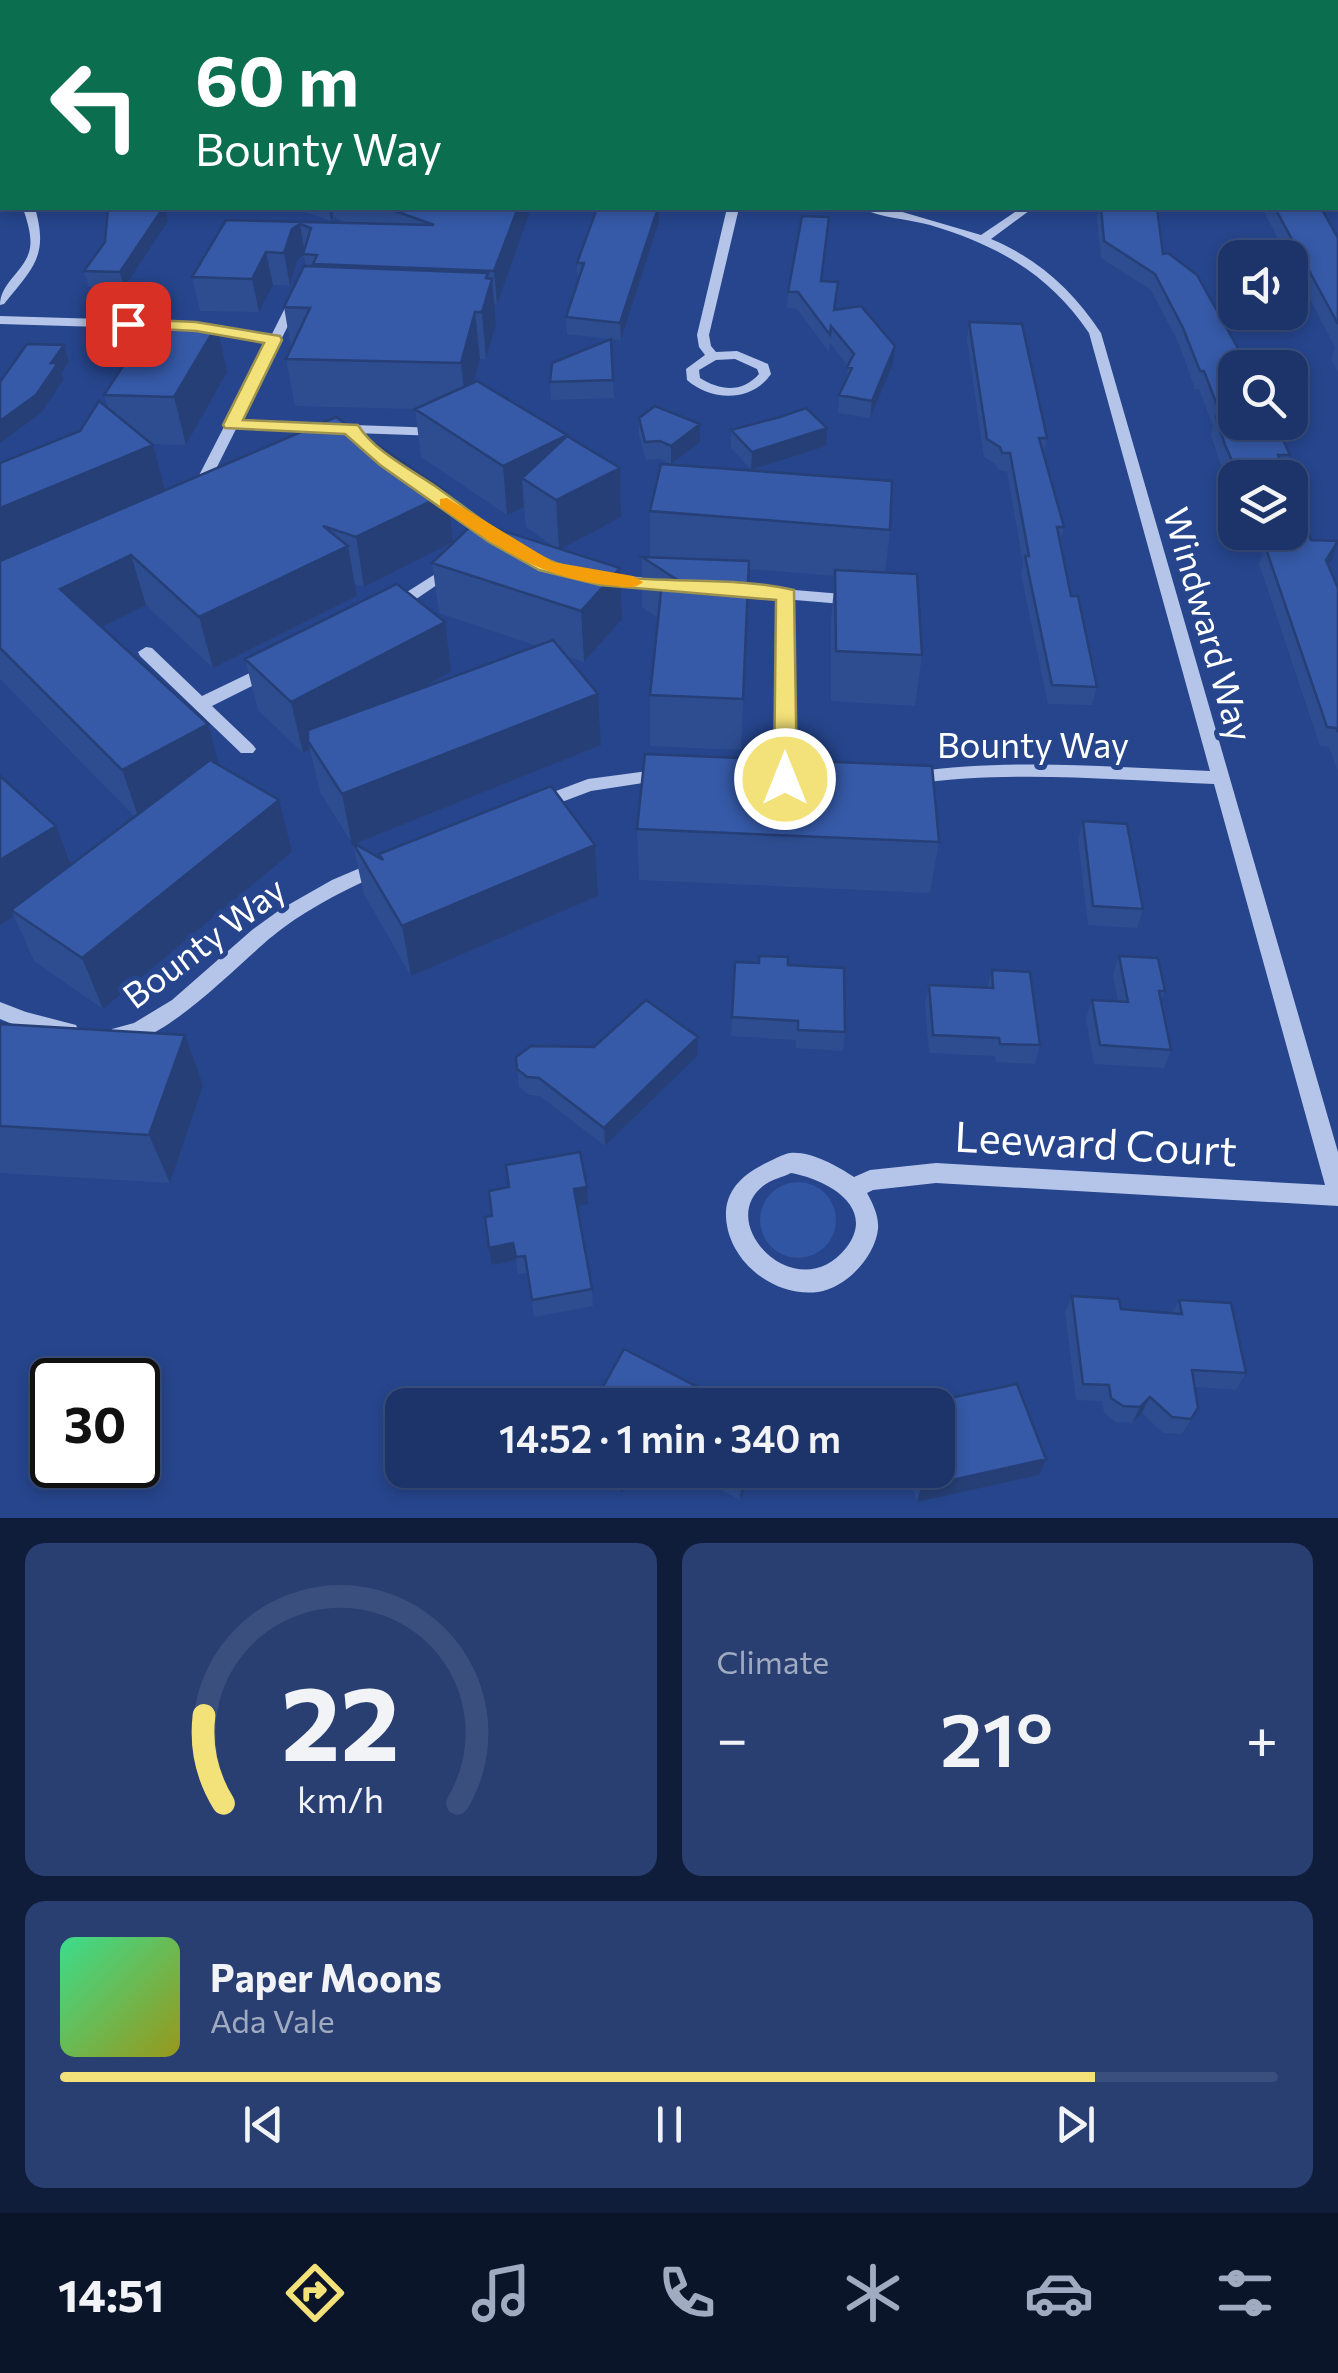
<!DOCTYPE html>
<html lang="en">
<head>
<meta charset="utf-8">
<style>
	body { margin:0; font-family:Commissioner,sans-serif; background:#293f71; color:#f1f3f6; height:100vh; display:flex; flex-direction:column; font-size:38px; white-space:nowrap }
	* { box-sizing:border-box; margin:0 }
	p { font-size:32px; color:#a0aac0 }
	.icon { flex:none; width:55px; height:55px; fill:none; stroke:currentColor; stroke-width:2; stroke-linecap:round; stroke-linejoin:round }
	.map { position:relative; height:1518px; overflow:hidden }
	.drawer { display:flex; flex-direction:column; gap:25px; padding:25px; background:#0f1d3a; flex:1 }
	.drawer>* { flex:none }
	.banner { position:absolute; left:0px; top:0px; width:1340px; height:210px; box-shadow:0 5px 15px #0003,0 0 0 2px #3a4f7d; background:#0b6e4f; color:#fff; overflow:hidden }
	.controls { position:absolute; left:1218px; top:240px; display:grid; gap:20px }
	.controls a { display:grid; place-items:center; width:90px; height:90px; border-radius:20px; background:#1c3469; box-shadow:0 5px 15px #0003,0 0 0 2px #3a4f7d; font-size:50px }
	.speed { position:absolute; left:30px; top:1358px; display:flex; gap:20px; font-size:50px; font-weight:700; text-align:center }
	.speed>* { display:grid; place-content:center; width:130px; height:130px; border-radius:50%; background:#1c3469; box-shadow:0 5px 15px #0003,0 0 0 2px #3a4f7d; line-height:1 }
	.speed .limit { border:5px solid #111; border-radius:15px; background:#fff; color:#111 }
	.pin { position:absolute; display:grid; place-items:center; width:85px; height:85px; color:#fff; margin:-42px; border-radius:20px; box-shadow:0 5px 15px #0006 }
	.me { position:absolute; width:110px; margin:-55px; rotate:0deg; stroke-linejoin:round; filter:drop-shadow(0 0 8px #0008) }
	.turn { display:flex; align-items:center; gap:35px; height:210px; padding:0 30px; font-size:45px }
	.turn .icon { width:130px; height:130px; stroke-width:2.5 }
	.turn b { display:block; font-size:70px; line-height:85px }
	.big { font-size:75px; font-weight:600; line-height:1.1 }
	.drawer .tile { flex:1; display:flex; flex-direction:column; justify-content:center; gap:15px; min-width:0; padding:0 35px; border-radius:20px; background:#293f71 }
	.drawer .dial { align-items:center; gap:0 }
	.dial svg { height:260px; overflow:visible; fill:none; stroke:#3a4f7d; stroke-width:7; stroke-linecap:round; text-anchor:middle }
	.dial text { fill:#f1f3f6; stroke:none }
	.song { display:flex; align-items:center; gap:30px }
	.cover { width:120px; height:120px; border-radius:15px; background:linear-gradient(135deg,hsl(150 70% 55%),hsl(60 70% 35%)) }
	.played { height:10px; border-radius:5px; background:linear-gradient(90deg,#f3e179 85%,#3a4f7d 85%) }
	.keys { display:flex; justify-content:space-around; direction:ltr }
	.heat { display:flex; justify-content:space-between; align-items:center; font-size:55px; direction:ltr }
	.drawer .tiles { flex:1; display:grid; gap:25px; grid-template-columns:1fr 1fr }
	.tile:last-child { grid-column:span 2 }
	.trip { position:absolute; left:385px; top:1388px; width:570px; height:100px; border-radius:20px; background:#1c3469; box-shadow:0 5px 15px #0003,0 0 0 2px #3a4f7d; font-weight:600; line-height:100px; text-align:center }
	.menu { display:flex; height:160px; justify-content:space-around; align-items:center; background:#0b152a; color:#a0aac0 }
	.menu .icon { width:70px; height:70px }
	.menu .active { color:#f3e179 }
	.menu b { font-size:45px; color:#f1f3f6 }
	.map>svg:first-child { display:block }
	.green { fill:#3055a3 }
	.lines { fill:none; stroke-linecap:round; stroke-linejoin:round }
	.minor { fill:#b5c5ea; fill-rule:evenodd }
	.wall { fill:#2e4d90 }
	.shaded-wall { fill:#263f76 }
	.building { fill:#365aa8; stroke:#263f76; stroke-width:2.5 }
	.route { fill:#f3e179; stroke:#9e924f; stroke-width:2.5 }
	.slow { fill:#f59e0b }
	.labels { text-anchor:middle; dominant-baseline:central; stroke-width:10; stroke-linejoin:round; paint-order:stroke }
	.street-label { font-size:35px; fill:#fff; stroke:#26458c }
	.near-street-label { font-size:42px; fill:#fff; stroke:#26458c }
</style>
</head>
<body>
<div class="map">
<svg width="1338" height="1518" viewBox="0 0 1338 1518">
	<rect width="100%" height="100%" fill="#26458c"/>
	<!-- green -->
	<path class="green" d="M760 1220a38 38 0 1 1 76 0a38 38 0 1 1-76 0Z"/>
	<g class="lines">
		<!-- minor -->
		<path class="minor" d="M998 0H1006L1007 2H999Z
			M1244 0H1252L1253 2H1245Z
			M2 104V117L0 118V105Z
			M23 208H35C49 256 33 268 4 304L0 305C0 282 26 271 30 248 32 235 27 221 23 208Z
			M727 208H739L709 335 711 346 716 352 737 351 768 364 771 374C752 402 712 402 687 380L686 369 705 355 699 347 697 335ZM735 359 757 369 759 374C742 393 721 391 700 378L699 370 716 360Z
			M861 208 899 211 981 235 1021 208H1033L991 239C1039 259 1073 291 1101 333L1338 1152V1206L936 1183 873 1190 867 1193C873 1204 879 1216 878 1229 875 1257 846 1288 818 1292 772 1298 724 1258 726 1211 728 1186 747 1172 768 1162 775 1159 783 1154 790 1153 811 1151 837 1166 854 1177L870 1170 936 1163 1325 1185 1214 784C1113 780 1014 770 913 784L904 778 913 772C1013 758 1110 767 1210 771L1089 333C1049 274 997 245 930 225 908 219 880 218 861 208ZM791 1173C826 1179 878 1207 846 1248 798 1309 714 1225 763 1186 770 1180 783 1177 791 1173Z
			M295 296 301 300 240 421 439 428 446 432 439 436 236 429 205 491 198 495 193 494 191 491 267 343 195 330 189 326 195 322 271 336 289 300Z
			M0 316 169 321 175 325 169 329 0 324Z
			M430 487 499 534V540H489L425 494V488Z
			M451 564 456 566 459 569 456 572 400 610H388L386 607 388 604Z
			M601 574 664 579 672 584 664 589 596 582 593 579Z
			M725 584 854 595 862 600 854 605 795 600 794 779 791 783 785 785 776 779 779 598 720 592 717 589 720 586Z
			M146 647 152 648 202 696 262 667H274L276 671 274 675 212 706 253 745 256 749 253 753H241L140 656 138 652Z
			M663 769 672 775 669 779 591 791 538 811 529 805 532 800 588 779Z
			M379 860 386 862 388 867 386 872C350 887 314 905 283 928 246 954 157 1056 112 1041L109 1035 112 1029 134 1023 172 1000 252 930 281 909 332 880Z
			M0 1002 26 1012 76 1025 79 1031 76 1037 69 1040 22 1028 0 1019Z"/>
	</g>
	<!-- wall -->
	<path class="wall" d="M647 0H738L735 2H644Z
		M1152 0H1204L1205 2H1153Z
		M1302 0H1338V52V2H1303Z
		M108 208H165L168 221 124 288 89 287 84 271 105 242Z
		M294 208H528L529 215 497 304H494L496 324 486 359H480L473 383 620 468 621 517 560 549 622 619 584 662 566 656 598 694 601 745 355 844 380 858 379 854 595 845 598 896 411 976 364 894 353 845 320 792 310 749 303 753 258 710 245 659 451 672 422 688 537 646 439 613 432 563 556 548 526 527 524 507 507 515 421 457 415 409 295 406 286 359 291 348 284 307 306 266 304 257 297 261 290 286 273 285 259 312 200 311 192 277 226 220 348 223 333 217 331 221Z
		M1099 208H1157L1163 254 1290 455 1285 471 1288 478H1235V496L1220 463 1211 435 1213 426 1199 389H1195L1179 344 1151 290 1101 258 1097 218Z
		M1262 208H1321L1338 238V372L1331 359 1335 347 1290 261V258H1288Z
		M829 217 822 281 835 310 893 364 870 418 838 413 839 395 846 381 848 366 830 343 829 352 797 309 787 308 788 292Z
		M659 222 621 340 611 339 614 398 551 400 550 382 610 339 567 334 566 317 578 280 577 263Z
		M969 322 1047 438 1044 453 1064 527 1060 543 1071 596 1097 687 1092 705 1048 704 1021 574 1023 563 1007 471 998 470 997 465 984 457 967 339Z
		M217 325 227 372 186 445 152 444 165 490 448 493 453 542 364 587 355 584 357 596 213 668 146 605 102 627 208 724 219 766 292 852 103 1009 34 961 14 916 0 925V776L56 826 72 865 135 817 0 679V463L80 431 108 408 104 395Z
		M639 418 700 442 671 464 660 459 646 460 639 436Z
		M731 430 826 446 751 470 731 448Z
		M650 511 890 530 885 572 922 655 915 706 831 701V620L835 576 749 569 741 750 650 746V695L658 618 642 607V557H650Z
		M1252 532H1290L1311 540 1338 543 1328 565 1338 588V771L1329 747 1320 746 1259 564 1262 555Z
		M1083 821 1143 909 1137 928 1088 925 1078 840Z
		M637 829 939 842 930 893 639 880Z
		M1119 956 1165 991 1161 1001 1171 1050 1164 1068 1094 1064 1086 1018 1092 1000 1118 1001 1113 975Z
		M735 962 788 965 845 1032 843 1051 796 1048V1040L731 1036Z
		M992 970 1040 1045 1035 1064 996 1062 995 1056 929 1053 925 1004 929 985 987 988Z
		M0 1024 185 1035 203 1085 170 1183 0 1173Z
		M697 1056 605 1146 540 1096 529 1095 519 1087 516 1057Z
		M588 1204 578 1206 592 1289 593 1306 534 1317 527 1273 518 1274 516 1260 492 1265V1216Z
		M1072 1296 1121 1309 1172 1313 1179 1300 1246 1373 1236 1390 1195 1387 1198 1408 1182 1434 1163 1433 1142 1413 1132 1423 1116 1422 1104 1413 1102 1401 1076 1400 1065 1312Z
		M894 1399H945L1039 1475 917 1502 907 1470H938V1405H892Z
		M600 1470H643L635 1487 620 1492 603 1482Z
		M653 1470H754L740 1500 685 1471 678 1484Z"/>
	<!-- shaded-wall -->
	<path class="shaded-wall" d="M157 0H179L177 2H155Z
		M723 0H738L735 2H722Z
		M163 208H165L168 221 124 288 120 272Z
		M329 208H332L333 217 331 221Z
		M518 208H528L529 215 497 304 494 271Z
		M659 208V222L621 340 620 323Z
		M300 224 305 254 297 261 290 286 284 253 292 229Z
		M266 252 273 285 259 312 252 279Z
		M488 273 489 289 492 279 496 324 486 359 482 312Z
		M475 312 480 359 466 410 461 363Z
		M217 325 227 372 186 445 174 397Z
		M64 345 69 362 61 373 63 380 42 412 0 443V421L51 363Z
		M895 346 893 364 870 418 872 401Z
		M700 424V442L671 464V446Z
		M827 428 826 446 751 470 752 452Z
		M567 435 522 478 524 507 507 515 503 466Z
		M153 445 166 494 0 565V508Z
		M620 468 621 517 559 550 556 500Z
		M448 493 453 542 364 587 356 537Z
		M1338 542 1332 560 1319 578 1326 560Z
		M348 546 357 596 213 668 199 617Z
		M131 555 146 605 78 639 60 589Z
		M620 568 622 619 584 662 581 611Z
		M445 622 451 672 313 748 308 741 310 749 303 753 291 702Z
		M598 694 601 745 352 845 342 794Z
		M208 724 222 776 140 822 122 770Z
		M279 800 292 852 103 1009 82 958Z
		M56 826 76 877 11 910 14 916 0 925V860Z
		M595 845 598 896 411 976 402 926Z
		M185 1035 203 1085 170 1183 149 1135Z
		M698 1037 697 1056 605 1146 604 1128Z
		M587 1187 588 1204 576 1207 574 1189Z
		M513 1243 516 1260 492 1265 489 1248Z
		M1150 1397 1142 1413 1132 1423 1140 1407Z
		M1046 1459 1039 1475 917 1502 921 1487Z
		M635 1470H643L635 1487 620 1492 619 1477Z
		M679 1470H685L678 1484Z
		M748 1470H754L740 1500 741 1485Z"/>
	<!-- building -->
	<path class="building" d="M122 0H157L155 2H120Z
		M187 0H534L533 2H188Z
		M647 0H679L678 2H644Z
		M763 0H851V2H763Z
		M923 0H952L953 2H924Z
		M1062 0H1091L1092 2H1063Z
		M1168 0H1204L1205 2H1170Z
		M1314 0H1338V33V2H1316Z
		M108 208H163L120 272 84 271 105 242Z
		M387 208H518L494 271 313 264 317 255 303 254 311 228 300 224 292 229 284 253 266 252 252 279 192 277 226 220 434 225Z
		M597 208H658L620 323 566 317 584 263H577Z
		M1101 208H1157L1163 254 1168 253 1197 275 1249 368H1235V422H1275L1290 455H1278L1288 478H1240L1225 445 1216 417 1222 418 1204 371H1200L1183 328 1155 274 1104 241Z
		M1275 208H1321L1338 238V324Z
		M802 216 829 217 821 281 838 282 834 310 861 306 895 346 872 401 839 395 852 368 847 367 854 354 831 326 830 335 798 292H788Z
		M304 266 488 273 486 278 492 279 482 312H475L461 363 286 359 310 308 284 307Z
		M969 322 1022 324 1047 438H1039L1064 527H1057L1071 596H1078L1097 687 1052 685 1025 556H1029L1010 453H1002L1000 447 987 439Z
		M151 323 217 325 174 397 104 395Z
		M611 339 613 380 550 382 552 363Z
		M27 344 64 345 51 363H58L36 395 0 421V382Z
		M477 381 567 435 503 466 415 409Z
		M99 401 153 445 0 508V463L80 431Z
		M655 406 700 424 671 446 660 441 645 442 639 418Z
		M806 408 827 428 752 452 731 430 780 417Z
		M336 417 448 493 356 537 323 526 348 546 199 617 131 555 60 589 208 724 122 770 0 648V561Z
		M567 436 620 468 556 500 522 478Z
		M661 464 892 481 890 530 650 511Z
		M1290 494 1311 540 1338 541 1326 560 1338 588V732L1336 728 1327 727 1265 546H1271L1266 532H1290Z
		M475 522 620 568 581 611 432 563Z
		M642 557 749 561 743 699 650 695 662 582 693 590Z
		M835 570 917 574 922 655 836 651Z
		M397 584 445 622 291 702 245 659Z
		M553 640 598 694 342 794 308 741V730Z
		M645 754 932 766 939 842 637 829Z
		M210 760 279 800 82 958 11 910Z
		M0 776 56 826 0 860Z
		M551 786 595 845 402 926 353 843 383 860 379 854Z
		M1083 821 1127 824 1143 909 1093 906Z
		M759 956 788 957V965L844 968 845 1032 798 1030V1021L732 1017 735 962 759 963Z
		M1119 956 1158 958 1165 991H1159L1171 1050 1100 1045 1092 1000 1128 1002Z
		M992 970 1030 972 1040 1045 1000 1044 999 1038 933 1035 929 985 993 988Z
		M646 1000 698 1037 604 1128 539 1078 527 1077 517 1069 516 1057 531 1046 594 1047Z
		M0 1024 185 1035 149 1135 0 1126Z
		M580 1152 587 1187 574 1189 592 1289 532 1300 525 1256 516 1257 513 1243 489 1248 485 1217 492 1216 489 1191 509 1187 506 1165Z
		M1072 1296 1119 1299 1121 1309 1182 1314 1179 1300 1231 1303 1246 1373 1192 1370 1198 1408 1191 1419 1172 1417 1150 1397 1140 1407 1123 1406 1111 1398 1109 1385 1083 1384Z
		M624 1349 721 1399 724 1394 746 1405H593Z
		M1017 1384 1046 1459 921 1487 916 1470H938V1405H896L894 1399 942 1390 945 1399Z
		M607 1470H635L619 1477Z
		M713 1470H748L741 1485Z"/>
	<!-- route -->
	<path class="route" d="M128 319 196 322 280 336 282 340 243 420 358 425C374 451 410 469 435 486 472 512 509 543 551 561 620 591 720 572 794 590L797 779 793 785 785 787 774 779 776 600 600 585 539 570 489 542 380 465 345 434 225 428 223 425 264 343 196 331 122 327 120 324Z"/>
	<!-- slow -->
	<path class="slow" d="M447 498 553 562 633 576 643 582C633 591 620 586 607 585 537 577 496 546 440 507V499Z"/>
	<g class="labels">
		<!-- street labels -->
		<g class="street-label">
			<text transform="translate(1210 624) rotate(74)">Windward Way</text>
			<text x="1033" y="743">Bounty Way</text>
			<text transform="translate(203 941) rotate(-37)">Bounty Way</text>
		</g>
		<!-- near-street labels -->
		<g class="near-street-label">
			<text transform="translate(1096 1142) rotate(3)">Leeward Court</text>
		</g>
	</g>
</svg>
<div class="controls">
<a><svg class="icon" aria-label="sound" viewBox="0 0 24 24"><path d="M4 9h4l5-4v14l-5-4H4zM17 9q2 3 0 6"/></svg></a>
<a><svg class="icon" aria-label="search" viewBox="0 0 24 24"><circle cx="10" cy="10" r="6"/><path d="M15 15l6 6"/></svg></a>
<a><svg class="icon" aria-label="layers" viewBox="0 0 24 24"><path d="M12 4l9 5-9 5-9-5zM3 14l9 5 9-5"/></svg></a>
</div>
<div class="speed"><div class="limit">30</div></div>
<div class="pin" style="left:128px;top:324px;background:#d93025"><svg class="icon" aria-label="arrive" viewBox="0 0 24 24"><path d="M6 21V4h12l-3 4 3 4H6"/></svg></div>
<svg class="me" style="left:785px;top:779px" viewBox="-20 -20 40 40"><circle r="17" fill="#f3e179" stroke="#fff" stroke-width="3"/><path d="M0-11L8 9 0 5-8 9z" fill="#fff"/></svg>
<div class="trip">14:52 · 1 min · 340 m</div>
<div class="banner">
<div class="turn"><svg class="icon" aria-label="left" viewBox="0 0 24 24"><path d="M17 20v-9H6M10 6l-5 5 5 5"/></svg><div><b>60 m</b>Bounty Way</div></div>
</div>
</div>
<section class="drawer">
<div class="tiles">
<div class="tile dial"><svg viewBox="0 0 100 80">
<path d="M14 69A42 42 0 1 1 86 69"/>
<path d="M14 69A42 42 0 0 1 8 42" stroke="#f3e179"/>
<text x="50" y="56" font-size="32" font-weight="700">22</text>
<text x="50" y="72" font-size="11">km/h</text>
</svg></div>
<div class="tile"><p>Climate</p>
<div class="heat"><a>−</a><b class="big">21°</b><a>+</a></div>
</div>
<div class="tile">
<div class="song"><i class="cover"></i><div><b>Paper Moons</b><p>Ada Vale</p></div></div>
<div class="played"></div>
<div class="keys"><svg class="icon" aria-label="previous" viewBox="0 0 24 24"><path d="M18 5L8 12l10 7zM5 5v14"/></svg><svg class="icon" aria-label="pause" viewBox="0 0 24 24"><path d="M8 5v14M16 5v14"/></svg><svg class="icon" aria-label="next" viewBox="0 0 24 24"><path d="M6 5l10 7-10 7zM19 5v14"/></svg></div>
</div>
</div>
</section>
<nav class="menu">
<b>14:51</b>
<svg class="icon active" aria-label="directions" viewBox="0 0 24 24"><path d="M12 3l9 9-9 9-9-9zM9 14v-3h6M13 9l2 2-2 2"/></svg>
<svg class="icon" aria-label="music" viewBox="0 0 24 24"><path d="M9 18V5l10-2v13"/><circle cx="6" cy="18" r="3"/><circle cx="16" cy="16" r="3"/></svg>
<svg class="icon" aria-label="phone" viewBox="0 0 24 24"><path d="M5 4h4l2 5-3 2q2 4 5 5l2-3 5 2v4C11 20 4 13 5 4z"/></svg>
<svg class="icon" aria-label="climate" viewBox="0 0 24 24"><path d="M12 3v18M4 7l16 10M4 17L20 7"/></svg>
<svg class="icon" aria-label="car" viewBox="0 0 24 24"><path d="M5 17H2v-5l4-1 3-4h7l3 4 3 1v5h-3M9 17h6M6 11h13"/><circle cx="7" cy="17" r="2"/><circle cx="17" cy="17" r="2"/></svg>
<svg class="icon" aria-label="filters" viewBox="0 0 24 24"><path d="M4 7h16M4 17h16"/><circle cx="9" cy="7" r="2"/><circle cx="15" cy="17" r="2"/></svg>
</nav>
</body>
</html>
